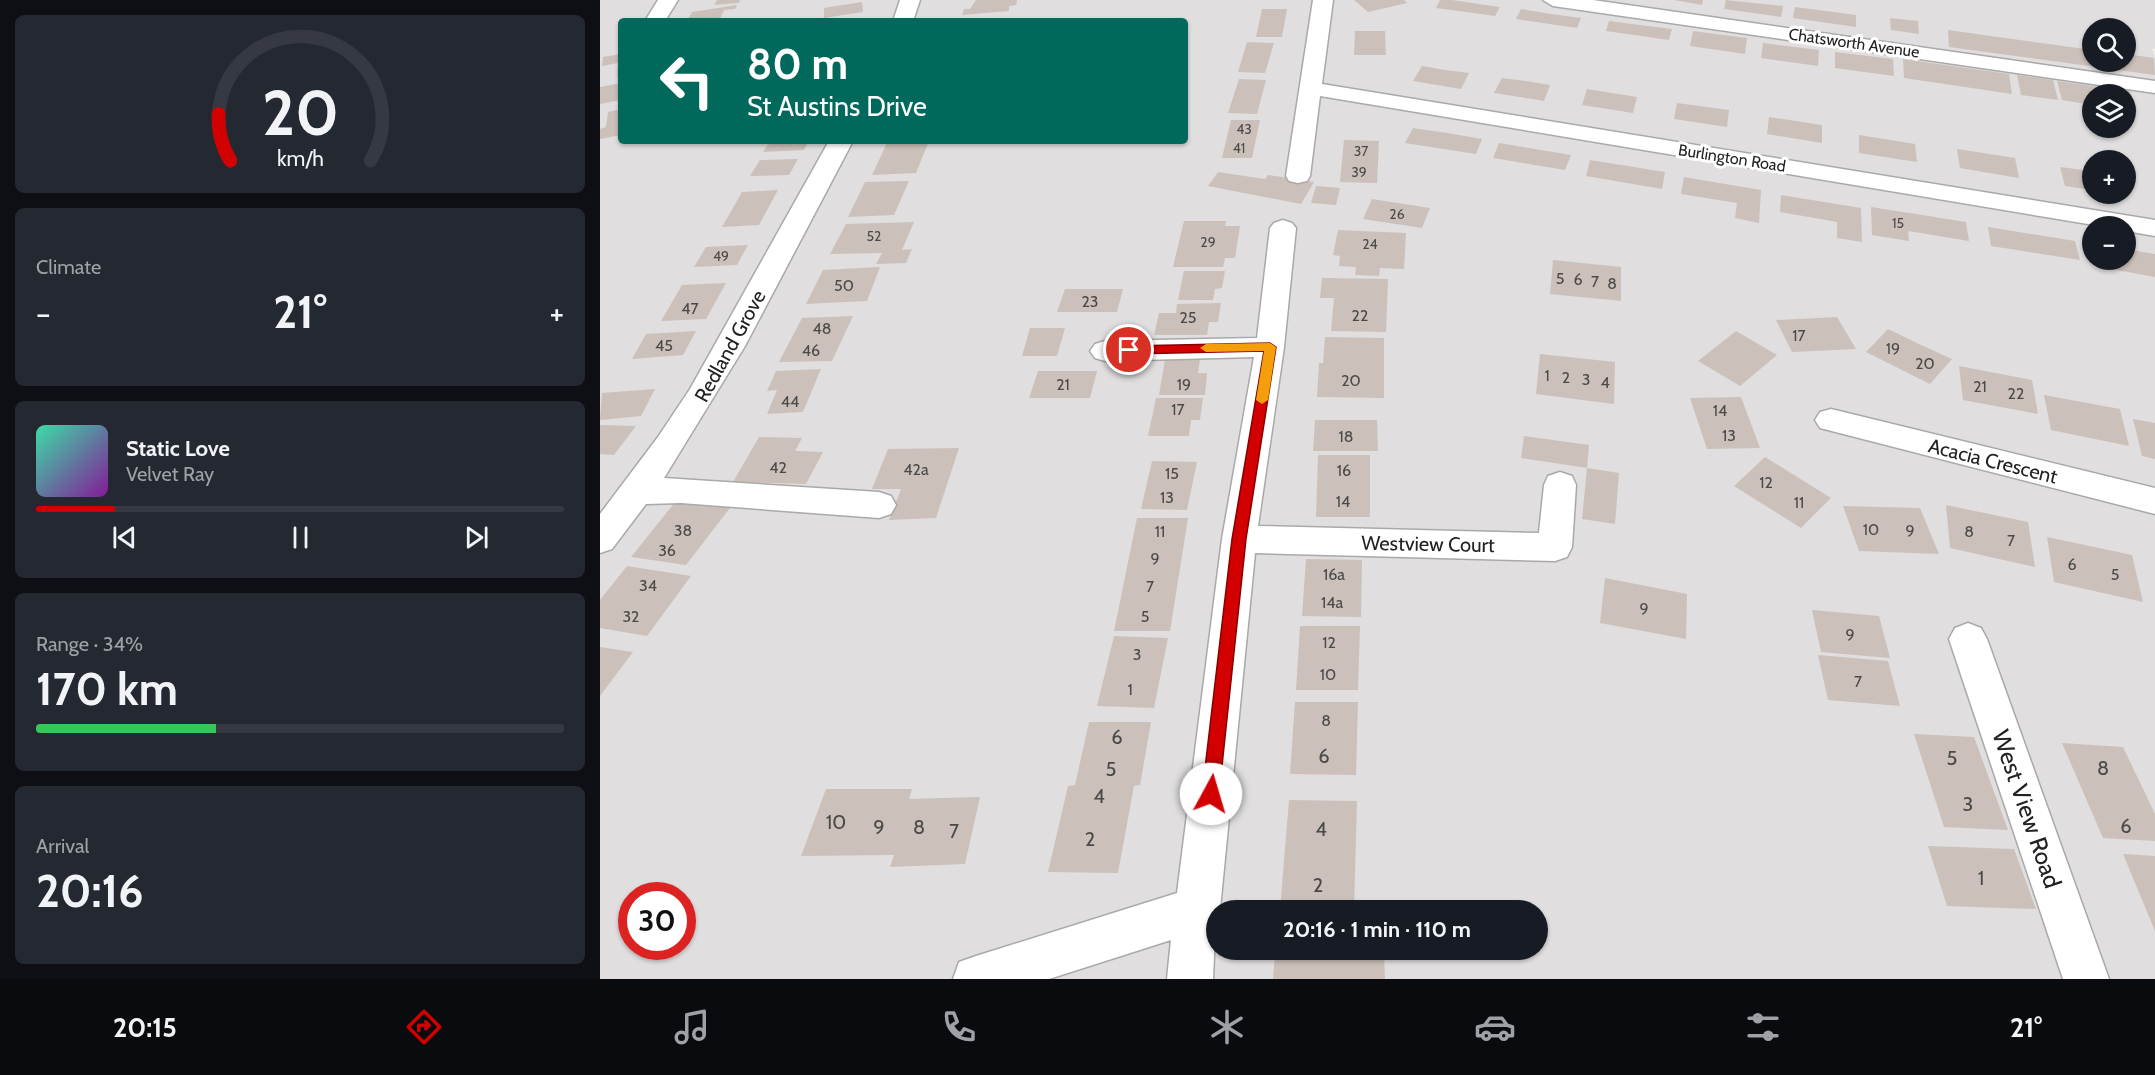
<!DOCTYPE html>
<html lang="en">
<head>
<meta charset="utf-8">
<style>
	body { margin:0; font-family:Cabin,sans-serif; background:#242831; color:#f1f3f6; height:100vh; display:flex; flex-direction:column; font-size:22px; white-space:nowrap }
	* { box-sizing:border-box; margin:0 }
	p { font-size:20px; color:#9ea1a6 }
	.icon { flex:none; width:33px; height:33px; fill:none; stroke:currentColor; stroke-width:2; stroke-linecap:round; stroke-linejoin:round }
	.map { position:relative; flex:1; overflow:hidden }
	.panel { display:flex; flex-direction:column; gap:15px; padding:15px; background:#0d0f14; width:600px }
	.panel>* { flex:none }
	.top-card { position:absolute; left:18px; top:18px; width:570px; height:126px; border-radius:6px; box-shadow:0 2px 4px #0004; background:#00695c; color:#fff; overflow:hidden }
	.controls { position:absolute; left:1482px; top:18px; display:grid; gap:12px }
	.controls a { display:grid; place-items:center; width:54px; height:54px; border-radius:50%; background:#171b24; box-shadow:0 2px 4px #0004; font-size:30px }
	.speed { position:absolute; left:18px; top:882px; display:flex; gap:12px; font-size:30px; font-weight:700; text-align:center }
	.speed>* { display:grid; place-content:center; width:78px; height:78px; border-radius:50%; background:#171b24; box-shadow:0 2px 4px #0004; line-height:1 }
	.speed .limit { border:9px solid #d22; background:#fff; color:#111 }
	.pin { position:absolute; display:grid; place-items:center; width:51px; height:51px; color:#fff; margin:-26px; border:3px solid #fff; border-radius:50%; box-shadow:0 2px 6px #0007 }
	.me { position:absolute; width:66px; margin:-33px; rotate:6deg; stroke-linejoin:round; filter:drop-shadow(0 0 4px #0008) }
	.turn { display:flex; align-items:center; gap:21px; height:126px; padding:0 30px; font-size:27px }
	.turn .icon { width:78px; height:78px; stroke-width:2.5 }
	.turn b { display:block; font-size:42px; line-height:51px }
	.big { font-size:45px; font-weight:800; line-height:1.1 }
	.panel .widget { flex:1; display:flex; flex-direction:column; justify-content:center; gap:9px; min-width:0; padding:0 21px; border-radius:9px; background:#242831 }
	.panel .dial { align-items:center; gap:0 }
	.dial svg { height:156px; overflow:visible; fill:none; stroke:#363941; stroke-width:7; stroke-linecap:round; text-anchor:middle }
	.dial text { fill:#f1f3f6; stroke:none }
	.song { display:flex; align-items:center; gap:18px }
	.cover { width:72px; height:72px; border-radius:9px; background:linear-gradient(135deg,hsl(160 70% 55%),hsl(290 70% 35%)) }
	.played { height:6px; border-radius:3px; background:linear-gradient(90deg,#d30001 15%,#363941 15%) }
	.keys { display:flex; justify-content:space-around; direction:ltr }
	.heat { display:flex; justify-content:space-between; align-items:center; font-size:33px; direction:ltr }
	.charge { height:9px; border-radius:4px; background:linear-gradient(90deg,#34c759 34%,#363941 0) }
	.trip { position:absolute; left:606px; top:900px; width:342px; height:60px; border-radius:30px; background:#171b24; box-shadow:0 2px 4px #0004; font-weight:800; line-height:60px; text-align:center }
	.tabs { display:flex; height:96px; justify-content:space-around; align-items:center; background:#090b0e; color:#9ea1a6 }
	.tabs .icon { width:42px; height:42px }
	.tabs .current { color:#d30001 }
	.tabs b { font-size:27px; color:#f1f3f6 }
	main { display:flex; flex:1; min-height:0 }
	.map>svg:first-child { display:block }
	.residential { fill:#e0dede; fill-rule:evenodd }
	.building { fill:#cbc1ba }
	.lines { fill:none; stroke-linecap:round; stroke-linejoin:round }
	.minor-casing { stroke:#a9a9a9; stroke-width:3 }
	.minor { fill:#fff; fill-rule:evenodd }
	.route { fill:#d30001; stroke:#890001; stroke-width:1.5 }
	.slow { fill:#f59e0b }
	.labels { text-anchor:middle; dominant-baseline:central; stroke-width:6; stroke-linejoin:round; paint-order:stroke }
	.far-number-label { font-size:14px; fill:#4c4a48 }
	.far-street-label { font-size:16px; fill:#222; stroke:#fff }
	.number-label { font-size:16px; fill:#4c4a48 }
	.street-label { font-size:20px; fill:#222; stroke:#fff }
	.near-number-label { font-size:20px; fill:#4c4a48 }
	.near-street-label { font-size:24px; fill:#222; stroke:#fff }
</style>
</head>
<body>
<main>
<section class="panel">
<div class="widget dial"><svg viewBox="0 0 100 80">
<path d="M14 69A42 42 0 1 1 86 69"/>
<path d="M14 69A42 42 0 0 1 8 45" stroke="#d30001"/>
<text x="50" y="56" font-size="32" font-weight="700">20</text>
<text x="50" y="72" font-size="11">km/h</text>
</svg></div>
<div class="widget"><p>Climate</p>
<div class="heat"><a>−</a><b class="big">21°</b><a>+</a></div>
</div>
<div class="widget">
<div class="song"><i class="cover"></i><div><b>Static Love</b><p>Velvet Ray</p></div></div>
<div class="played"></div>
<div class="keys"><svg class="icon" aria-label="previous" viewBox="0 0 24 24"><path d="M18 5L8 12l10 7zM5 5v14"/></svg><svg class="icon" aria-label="pause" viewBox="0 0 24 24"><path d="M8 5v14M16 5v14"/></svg><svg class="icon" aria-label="next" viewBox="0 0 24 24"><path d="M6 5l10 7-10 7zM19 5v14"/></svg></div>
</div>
<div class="widget"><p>Range · 34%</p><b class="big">170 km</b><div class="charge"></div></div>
<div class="widget"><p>Arrival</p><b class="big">20:16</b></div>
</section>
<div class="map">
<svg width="1555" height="979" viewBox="0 0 1555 979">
	<rect width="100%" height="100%" fill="#f2efe8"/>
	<!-- residential -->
	<path class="residential" d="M0 0H1555V49H1552L1555 57V979H0ZM21 21H585V141H21ZM1492 28H1526V62H1492ZM1492 94H1526V128H1492ZM1492 160H1526V194H1492ZM1492 226H1526V260H1492ZM32 896H82V946H32ZM616 910H938V950H616Z"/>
	<!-- building -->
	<path class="building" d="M117 0H140L139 3 114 5Z
		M376 0H417L416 5 409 6V11L362 15 364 9H370Z
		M754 0H804L807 3 768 12Z
		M840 0H852L900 7 895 16 836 8Z
		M1074 0H1103L1102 5Z
		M1126 0 1183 6 1181 17 1124 9Z
		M262 2 263 12 224 18V8Z
		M137 5 135 9 124 10 120 19 87 21 92 12Z
		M1195 7 1256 15V27L1193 18Z
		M662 9H687L682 37H656Z
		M921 9 951 14 981 18 977 28 916 19Z
		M1290 18 1318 21 1319 34 1291 30Z
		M1009 21 1040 25 1072 29 1069 40 1006 31Z
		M1348 30 1492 50V62H1526V54L1554 58 1555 75 1349 47Z
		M755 31H785L786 55H754Z
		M1093 31 1147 38 1145 54 1090 46Z
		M647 42 674 43 665 73 638 72Z
		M1163 43 1219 50 1218 66 1161 58Z
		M1235 52 1293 59 1294 76 1235 68Z
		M21 54V76L17 77 18 63 2 66 3 57Z
		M1303 59 1409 74 1412 94 1304 78Z
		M822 66 845 70 869 73 861 89 813 81Z
		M1417 75 1453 80 1458 100 1421 95Z
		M902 78 926 81 950 85 944 101 894 93Z
		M639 79 666 80 657 114 628 113Z
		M1457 81 1530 91 1537 111 1526 110V94H1492V105L1462 100Z
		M21 83V100L0 104V87Z
		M987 89 1037 97 1033 113 982 105Z
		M1077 103 1129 110 1127 127 1074 119Z
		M21 109V135L0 139V129L6 127 8 112Z
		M1169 117 1222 125V143L1167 134Z
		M631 120H660L652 158H622Z
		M813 128 847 133 882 139 876 154 805 143Z
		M1259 135 1315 144 1317 162 1259 153Z
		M744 140 779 141 777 183 740 182Z
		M170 141H209L204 150 163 152Z
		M329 141 316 173 272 175 287 143Z
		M899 143 971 155 965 170 893 158Z
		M1357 149 1415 158 1419 178 1360 168Z
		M198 159 189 175 150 176 160 160Z
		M990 160 1065 172 1062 189 986 176Z
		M1460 167 1492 171V190L1465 186Z
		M618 172 665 179 668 175 714 182 701 204 608 186Z
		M1084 177 1161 190 1159 223 1135 218 1137 203 1081 194Z
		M309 181 294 215 248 217 265 182Z
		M716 186 740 188 736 205 711 203Z
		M178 190 159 225 122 227 142 192Z
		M1181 195 1261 208 1262 242 1237 238V222L1180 212Z
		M772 199 830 208 822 228 763 219Z
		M1271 207 1366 222 1369 241 1308 231 1309 241 1272 235Z
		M584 221H626L625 226H640L635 258H625L623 267H573Z
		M314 222 302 250 312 249 306 263 276 264 282 253 230 254 246 224Z
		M1388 227 1475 241 1480 260 1391 246Z
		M738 230 806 233 804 269 780 268 779 276 755 275 756 267 739 266 740 256 733 255Z
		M148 245 137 265 94 267 106 247Z
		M1526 249 1555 254V277L1506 268 1503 260H1526Z
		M953 260 1021 267V301L950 294Z
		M280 267 267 301 206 304 223 270Z
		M584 271H625L622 288 615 289 613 300H578Z
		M722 278 788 279 786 332 731 331 734 298H720Z
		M126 283 106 319 61 321 82 285Z
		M465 289H523L517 312H457Z
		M621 303 618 322H609L607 335H554L559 313H576L577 304Z
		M253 316 232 361 179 362 202 318Z
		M1237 317 1256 349 1192 352 1176 320Z
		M430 328H465L457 356H422Z
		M1288 329 1319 344 1352 359 1330 384 1266 352Z
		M96 331 83 355 32 359 46 334Z
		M1136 331 1177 355 1140 386 1098 361Z
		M725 337 784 338V398L717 397 719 363H723Z
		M940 354 1015 362 1014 404 936 394Z
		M565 359H600L598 373H607L605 395H559Z
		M1359 366 1432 380 1438 414 1363 400Z
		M221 369 203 412 167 414 177 390 167 391 176 371Z
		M438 371H497L490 398H429Z
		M55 389 41 416 0 420 2 393Z
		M1444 395 1520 409 1529 446 1451 430Z
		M1141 397 1160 448 1107 449 1090 398Z
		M556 398H603L600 420H591L589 436H548Z
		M1533 419 1555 423V459L1542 456Z
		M715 420H777L778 451H713Z
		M0 425 36 426 14 455 0 454Z
		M924 436 989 445 987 468 1019 473 1015 524 982 519 987 468 921 458Z
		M159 437 202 438 195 451 223 452 206 484 133 482Z
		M359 448 336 518 289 520 301 489H272L288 449Z
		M718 455H770V517H716Z
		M1165 457 1231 498 1201 528 1134 486Z
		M552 461 597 462 587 510 541 509Z
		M80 496 133 504 86 565 31 557Z
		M1346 505 1428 522 1435 567 1350 548Z
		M1243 506 1320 508 1339 554 1259 551Z
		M537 518H588L570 631H514Z
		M1447 537 1532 555 1543 602 1454 582Z
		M706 559 762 560 761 617 702 616Z
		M27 566 91 576 47 636 0 628V600Z
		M1005 578 1087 594 1086 639 1000 623Z
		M1212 610 1279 616 1290 658 1221 652Z
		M700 626H760L758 690H696Z
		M514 636 568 638 554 708 497 706Z
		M0 647 33 652 0 696Z
		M1218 655 1288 661 1300 706 1228 700Z
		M695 702H758L756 775 690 774Z
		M489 722H551L540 785 534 786 518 873 448 872 468 786 475 785Z
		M1314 734 1374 737 1408 830 1344 827Z
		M1462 743 1523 747 1555 814V841L1503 838Z
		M226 789H312L309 799 380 797 365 864 290 867 294 855 201 856Z
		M689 800 757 801 754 910H680Z
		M1328 846 1414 849 1436 909 1347 906Z
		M1523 854 1555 856V931Z
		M675 953H784L785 979H673Z"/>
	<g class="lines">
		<defs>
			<path id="minor" d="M58 0H78L65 21H45Z
				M300 0H320L313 21H293Z
				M713 0H733L722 84 1555 220V236L1526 231V226H1500L720 96 710 176 707 181 698 183 689 181 686 176Z
				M943 0H993L1555 81V93L953 6Z
				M229 141H253L145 346 64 478 279 492 291 496 296 505 291 514 279 518 81 503 46 504 12 549 0 553V514L58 437 90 389Z
				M683 220 692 223 696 228 684 347 658 526 939 533 944 485 948 476 960 472 972 476 976 485 972 547 967 557 955 561 655 553 620 909 616 910 613 979H567L571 940 449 979H353L359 962 376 956 577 893 622 539 654 357 505 361 495 358 490 351 495 344 505 341 657 338 670 228 674 223Z
				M1231 409 1555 488V514L1220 428 1215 420 1220 412Z
				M1368 623 1381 628 1387 639 1509 979H1463L1349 639 1355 628Z"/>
		</defs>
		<!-- minor casing -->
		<use href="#minor" class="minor-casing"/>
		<!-- minor -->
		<use href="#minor" class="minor"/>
	</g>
	<!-- route -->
	<path class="route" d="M670 343 676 347 646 539 619 794 617 799 611 802 605 799 602 794 632 539 664 351 529 354 523 350 529 346Z"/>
	<!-- slow -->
	<path class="slow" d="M670 343 676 347 668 400 662 404 656 400 664 351 606 352 600 348 606 344Z"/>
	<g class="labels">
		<!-- far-number labels -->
		<g class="far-number-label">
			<text x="644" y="129">43</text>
			<text x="639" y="148">41</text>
			<text x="761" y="151">37</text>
			<text x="759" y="172">39</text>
			<text x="797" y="214">26</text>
			<text x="1298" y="223">15</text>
			<text x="274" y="236">52</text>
			<text x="608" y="242">29</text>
			<text x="770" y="244">24</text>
			<text x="121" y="256">49</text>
		</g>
		<!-- far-street labels -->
		<g class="far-street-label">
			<text transform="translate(1254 43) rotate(8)">Chatsworth Avenue</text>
			<text transform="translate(1132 158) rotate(9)">Burlington Road</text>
		</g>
		<!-- number labels -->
		<g class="number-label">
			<text x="960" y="278">5</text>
			<text x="978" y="279">6</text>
			<text x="995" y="281">7</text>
			<text x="1012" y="283">8</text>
			<text x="244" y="285">50</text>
			<text x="490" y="301">23</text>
			<text x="90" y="308">47</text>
			<text x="760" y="315">22</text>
			<text x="588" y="317">25</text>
			<text x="222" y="328">48</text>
			<text x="1199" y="335">17</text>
			<text x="64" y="345">45</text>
			<text x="1293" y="348">19</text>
			<text x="211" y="350">46</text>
			<text x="1325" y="363">20</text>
			<text x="947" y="375">1</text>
			<text x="966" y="377">2</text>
			<text x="986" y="379">3</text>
			<text x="751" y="380">20</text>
			<text x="1005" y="382">4</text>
			<text x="463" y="384">21</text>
			<text x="584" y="384">19</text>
			<text x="1380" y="386">21</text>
			<text x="1416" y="393">22</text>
			<text x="190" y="401">44</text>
			<text x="578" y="409">17</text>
			<text x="1120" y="410">14</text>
			<text x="1129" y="435">13</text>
			<text x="746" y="436">18</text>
			<text x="178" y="467">42</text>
			<text x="316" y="469">42a</text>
			<text x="744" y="470">16</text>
			<text x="572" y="473">15</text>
			<text x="1166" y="482">12</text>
			<text x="567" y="497">13</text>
			<text x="743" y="501">14</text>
			<text x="1199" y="502">11</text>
			<text x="1271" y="529">10</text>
			<text x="83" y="530">38</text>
			<text x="1310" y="530">9</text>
			<text x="560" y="531">11</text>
			<text x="1369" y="531">8</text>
			<text x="1411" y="540">7</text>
			<text x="67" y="550">36</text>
			<text x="555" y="558">9</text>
			<text x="1472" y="564">6</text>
			<text x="734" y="574">16a</text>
			<text x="1515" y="574">5</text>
			<text x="48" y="585">34</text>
			<text x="550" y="586">7</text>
			<text x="732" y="602">14a</text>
			<text x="1044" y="608">9</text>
			<text x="31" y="616">32</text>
			<text x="545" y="616">5</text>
			<text x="1250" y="634">9</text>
			<text x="729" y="642">12</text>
			<text x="537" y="654">3</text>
			<text x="728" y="674">10</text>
			<text x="1258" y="681">7</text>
			<text x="530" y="689">1</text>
			<text x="726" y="720">8</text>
		</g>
		<!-- street labels -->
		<g class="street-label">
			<text transform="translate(130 346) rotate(-61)">Redland Grove</text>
			<text transform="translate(1393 461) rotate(14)">Acacia Crescent</text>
			<text transform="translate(828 544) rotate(1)">Westview Court</text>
		</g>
		<!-- near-number labels -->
		<g class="near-number-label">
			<text x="517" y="737">6</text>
			<text x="724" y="756">6</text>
			<text x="1352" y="758">5</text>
			<text x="1503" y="768">8</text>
			<text x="511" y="769">5</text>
			<text x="499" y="796">4</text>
			<text x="1368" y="804">3</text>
			<text x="236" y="822">10</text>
			<text x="1526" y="826">6</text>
			<text x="279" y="827">9</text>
			<text x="319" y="827">8</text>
			<text x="721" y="829">4</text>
			<text x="354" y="831">7</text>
			<text x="490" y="839">2</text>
			<text x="1381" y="878">1</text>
			<text x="718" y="885">2</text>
		</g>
		<!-- near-street labels -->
		<g class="near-street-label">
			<text transform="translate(1427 809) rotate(71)">West View Road</text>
		</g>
	</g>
</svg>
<div class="controls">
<a><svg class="icon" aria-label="search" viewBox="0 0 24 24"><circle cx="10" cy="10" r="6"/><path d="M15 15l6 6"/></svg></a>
<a><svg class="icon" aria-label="layers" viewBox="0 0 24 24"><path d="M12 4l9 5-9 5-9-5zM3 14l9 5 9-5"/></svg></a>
<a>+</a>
<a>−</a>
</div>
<div class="speed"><div class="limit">30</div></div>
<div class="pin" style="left:529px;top:350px;background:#d93025"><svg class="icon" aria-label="arrive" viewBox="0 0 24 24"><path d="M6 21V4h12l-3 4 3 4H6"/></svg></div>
<svg class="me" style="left:611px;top:794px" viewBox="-20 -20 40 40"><circle r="19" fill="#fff"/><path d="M0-13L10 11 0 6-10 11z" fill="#d30001"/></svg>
<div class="trip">20:16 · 1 min · 110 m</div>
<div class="top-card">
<div class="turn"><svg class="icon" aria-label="left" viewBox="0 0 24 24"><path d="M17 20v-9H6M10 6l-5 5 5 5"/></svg><div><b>80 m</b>St Austins Drive</div></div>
</div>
</div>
</main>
<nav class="tabs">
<b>20:15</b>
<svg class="icon current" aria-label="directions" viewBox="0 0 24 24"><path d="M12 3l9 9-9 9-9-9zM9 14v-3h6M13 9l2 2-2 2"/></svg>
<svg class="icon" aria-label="music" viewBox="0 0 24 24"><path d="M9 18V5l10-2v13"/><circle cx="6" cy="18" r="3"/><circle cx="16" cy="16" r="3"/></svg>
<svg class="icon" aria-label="phone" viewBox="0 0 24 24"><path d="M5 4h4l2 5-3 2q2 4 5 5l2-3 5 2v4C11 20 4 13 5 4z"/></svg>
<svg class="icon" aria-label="climate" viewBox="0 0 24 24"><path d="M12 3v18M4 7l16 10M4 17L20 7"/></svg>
<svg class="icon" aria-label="car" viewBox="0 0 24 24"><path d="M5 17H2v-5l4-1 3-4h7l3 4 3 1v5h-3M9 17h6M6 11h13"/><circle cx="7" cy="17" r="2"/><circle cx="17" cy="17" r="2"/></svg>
<svg class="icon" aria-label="filters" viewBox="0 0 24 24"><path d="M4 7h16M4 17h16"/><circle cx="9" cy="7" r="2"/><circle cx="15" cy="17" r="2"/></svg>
<b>21°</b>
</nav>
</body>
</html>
